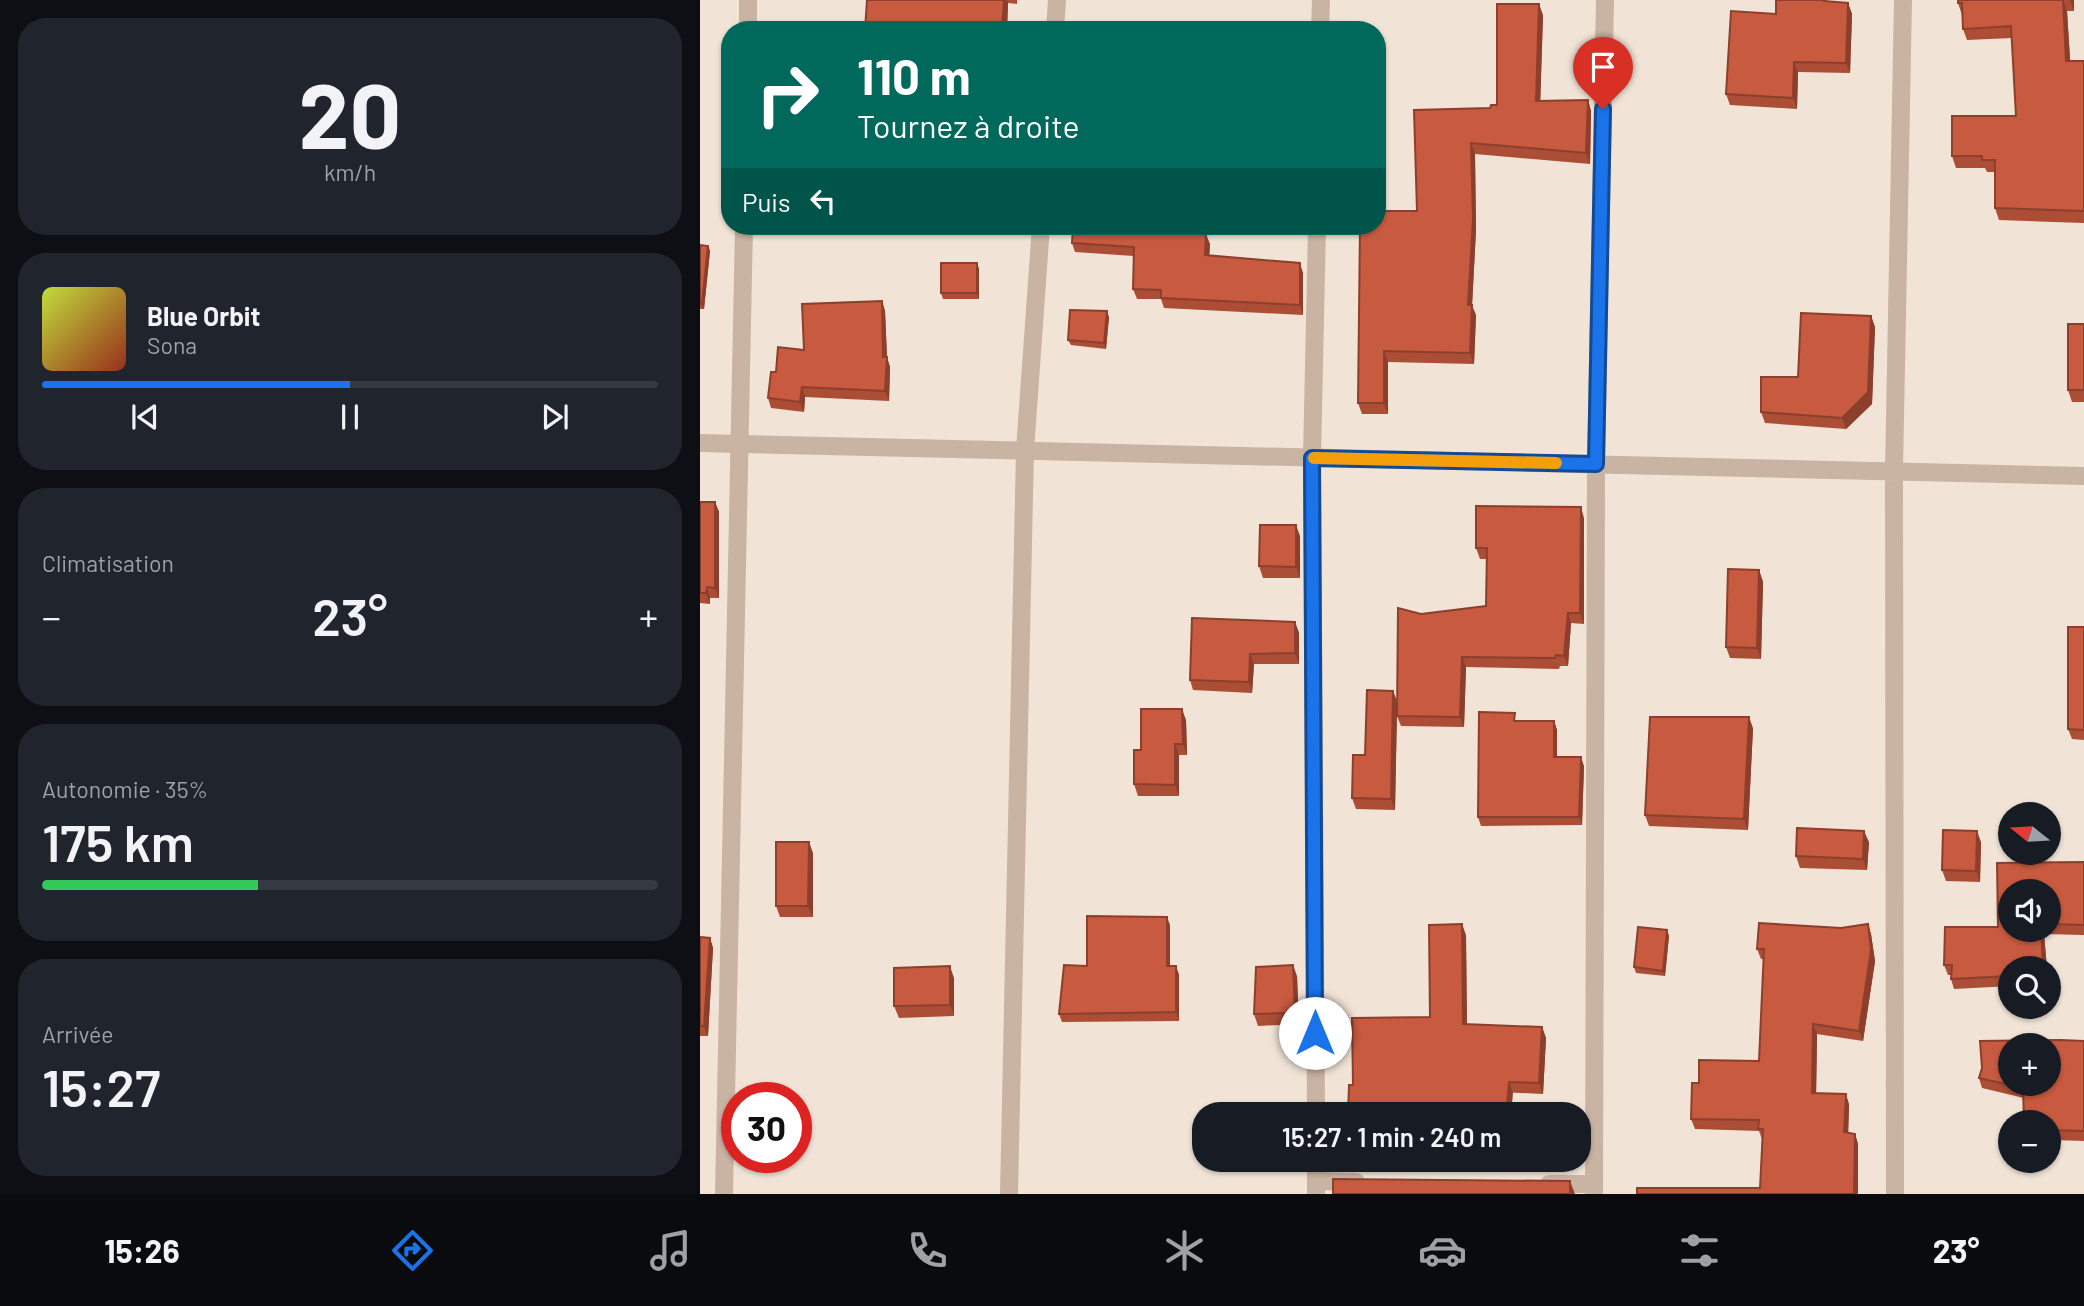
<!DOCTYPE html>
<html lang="fr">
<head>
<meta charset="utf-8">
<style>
	body { margin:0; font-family:Barlow,sans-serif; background:#20242c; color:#f1f3f6; height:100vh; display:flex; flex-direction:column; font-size:26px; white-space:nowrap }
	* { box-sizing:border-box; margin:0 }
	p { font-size:23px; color:#9ea1a6 }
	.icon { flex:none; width:38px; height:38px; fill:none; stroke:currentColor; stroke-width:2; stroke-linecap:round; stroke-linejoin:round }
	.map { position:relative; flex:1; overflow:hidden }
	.drawer { display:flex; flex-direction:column; gap:18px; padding:18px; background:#0d0f14; width:700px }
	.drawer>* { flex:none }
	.banner { position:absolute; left:21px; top:21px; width:665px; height:214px; border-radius:28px; box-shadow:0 2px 5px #0004; background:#00695c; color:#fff; overflow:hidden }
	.needle { width:46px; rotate:288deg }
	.controls { position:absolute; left:1298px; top:802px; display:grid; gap:14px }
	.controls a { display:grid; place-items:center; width:63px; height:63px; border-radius:50%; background:#171b24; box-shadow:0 2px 5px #0004; font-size:35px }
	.speed { position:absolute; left:21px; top:1082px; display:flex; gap:14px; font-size:35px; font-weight:700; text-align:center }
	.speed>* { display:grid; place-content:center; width:91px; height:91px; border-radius:50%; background:#171b24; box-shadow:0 2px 5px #0004; line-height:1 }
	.speed .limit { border:10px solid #d22; background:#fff; color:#111 }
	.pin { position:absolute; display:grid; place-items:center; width:60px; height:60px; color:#fff; margin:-72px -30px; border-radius:50% 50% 50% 0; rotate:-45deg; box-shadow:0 0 7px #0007 }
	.pin .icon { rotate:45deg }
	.me { position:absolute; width:77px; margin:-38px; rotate:0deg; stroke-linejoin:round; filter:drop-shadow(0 0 5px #0008) }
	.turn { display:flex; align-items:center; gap:24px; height:147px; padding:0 21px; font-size:32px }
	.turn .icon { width:91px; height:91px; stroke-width:2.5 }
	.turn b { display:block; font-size:49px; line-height:60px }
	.then { display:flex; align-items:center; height:66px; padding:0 21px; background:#0003; gap:14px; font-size:26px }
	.big { font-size:52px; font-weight:600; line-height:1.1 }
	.drawer .card { flex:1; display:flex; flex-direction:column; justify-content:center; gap:10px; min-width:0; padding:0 24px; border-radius:28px; background:#20242c }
	.drawer .dial { align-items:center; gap:0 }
	.dial b { font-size:91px; line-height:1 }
	.song { display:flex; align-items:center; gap:21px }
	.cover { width:84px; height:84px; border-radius:10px; background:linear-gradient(135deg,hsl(70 70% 55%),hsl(10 70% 35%)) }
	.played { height:7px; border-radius:4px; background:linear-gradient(90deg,#1a73e8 50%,#363941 50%) }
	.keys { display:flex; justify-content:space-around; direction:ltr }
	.heat { display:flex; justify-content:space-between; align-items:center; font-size:38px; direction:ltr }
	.charge { height:10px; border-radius:5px; background:linear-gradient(90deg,#34c759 35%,#363941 0) }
	.trip { position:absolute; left:492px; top:1102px; width:399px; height:70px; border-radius:28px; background:#171b24; box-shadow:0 2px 5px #0004; font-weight:600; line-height:70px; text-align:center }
	.dock { display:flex; height:112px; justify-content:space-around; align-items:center; background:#090b0e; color:#9ea1a6 }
	.dock .icon { width:49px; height:49px }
	.dock .active { color:#1a73e8 }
	.dock b { font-size:32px; color:#f1f3f6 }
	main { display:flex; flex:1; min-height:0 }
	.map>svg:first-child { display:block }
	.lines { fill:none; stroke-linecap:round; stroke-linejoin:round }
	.minor { stroke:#c9b3a3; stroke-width:18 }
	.wall { fill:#ac4d36; fill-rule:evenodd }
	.shaded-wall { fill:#8c3f2c }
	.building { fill:#c85a3f; stroke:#8c3f2c; stroke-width:2; fill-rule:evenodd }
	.route-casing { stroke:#114b97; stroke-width:18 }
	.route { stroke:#1a73e8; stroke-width:12 }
	.slow { stroke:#f59e0b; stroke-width:12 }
</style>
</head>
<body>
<main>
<section class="drawer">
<div class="card dial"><b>20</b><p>km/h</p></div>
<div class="card">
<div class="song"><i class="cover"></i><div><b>Blue Orbit</b><p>Sona</p></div></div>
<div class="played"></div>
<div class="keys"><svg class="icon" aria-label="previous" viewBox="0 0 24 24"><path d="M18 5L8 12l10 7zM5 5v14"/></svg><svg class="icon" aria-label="pause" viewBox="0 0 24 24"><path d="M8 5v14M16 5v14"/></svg><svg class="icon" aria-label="next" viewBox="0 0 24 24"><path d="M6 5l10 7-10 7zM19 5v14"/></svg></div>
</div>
<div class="card"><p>Climatisation</p>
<div class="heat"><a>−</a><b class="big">23°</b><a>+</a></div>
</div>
<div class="card"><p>Autonomie · 35%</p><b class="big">175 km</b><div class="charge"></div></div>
<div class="card"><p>Arrivée</p><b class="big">15:27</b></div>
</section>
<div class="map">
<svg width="1384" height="1194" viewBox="0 0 1384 1194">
	<rect width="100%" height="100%" fill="#f1e4d7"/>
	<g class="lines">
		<!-- minor -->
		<path class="minor" d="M48 30V0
			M355 30 357 0
			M620 30 621 0
			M0 443 1384 476
			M616 1115 612 458 617 226
			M616 1181 656 1182
			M849 1184H894
			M24 1194 44 226
			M309 1194 325 450 341 226
			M616 1194V1160
			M894 1194 896 464 905 0
			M1195 1194 1194 471 1203 0"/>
	</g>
	<!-- wall -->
	<path class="wall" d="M167 0H317V4L308 3 307 30H165Z
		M1076 0H1127V1L1148 3 1152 14 1150 73 1098 72 1097 109 1030 105 1026 94 1076 14Z
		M1258 0H1374V11H1367L1370 61H1384V223L1299 220 1295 208V172H1287L1285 168H1256L1252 156 1316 116 1312 38 1267 40 1263 29 1262 15 1258 3Z
		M843 15 840 101 888 100 891 111 890 164 775 154 776 230 772 306 776 315 774 364 688 362V414H662L658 403 717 211 790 108 797 105Z
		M483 226 482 233 510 244 509 255 603 273V315L464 308 461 299H437L433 289 434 256 375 252 372 243Z
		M0 245 8 246 10 251 4 309H0Z
		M277 263 279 269V299H243L241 293Z
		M182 301 185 311 187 357 190 367 189 401 105 397 104 412 71 408 68 398 76 372 104 350Z
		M1171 316 1175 327 1172 404 1146 429 1065 423 1061 412 1098 377Z
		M409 317 406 349 371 345 368 340Z
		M1384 324V402H1372L1368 390Z
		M0 502H15L19 512V598H10V604L0 603Z
		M884 518V624L871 623 868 666H860L859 669 766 667 764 727 701 726 697 716 695 810 656 809 652 798 693 691 697 701 721 614 786 606 787 559H780L776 548Z
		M600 536V578H563L559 566Z
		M1059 570 1063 582 1061 659 1030 658 1026 647Z
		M595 622 599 633V664H554L552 693 493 690 490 680Z
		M1384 627V740L1372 739 1368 729Z
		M486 720 487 755H479V796H438L434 784 441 750Z
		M817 721H854L857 730V757L884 766 882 825 781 826 778 817Z
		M1053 728 1048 830 949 826 945 815Z
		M1169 842 1167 870 1100 868 1096 856Z
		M1281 842 1280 882 1246 881 1242 870Z
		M113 853V917H80L76 906Z
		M1384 862V935L1344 934 1347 968H1311V986L1254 989 1251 979V975H1248L1244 965 1298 927ZM1349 891V929H1311Z
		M1168 924 1171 934 1175 961 1163 1041 1117 1034 1116 1093 1149 1104 1148 1133 1155 1134 1158 1144 1060 1188 1062 1139 1059 1131 995 1129 991 1119 999 1083 1059 1061 1064 959H1061L1057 949 1141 928Z
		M470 925V966H476L479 975V1021L362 1022 359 1014 387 966Z
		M967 930 969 936 965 976 936 973 934 967Z
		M766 935 767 1024 842 1027 846 1038 843 1094 653 1085 730 1017Z
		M0 937 10 938 13 948 8 1036H0Z
		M597 976 599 1024 558 1026 554 1014Z
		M254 978V1016L199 1018 194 1006Z
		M1384 1041V1141L1354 1140V1148H1349V1122L1324 1098 1282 1088 1279 1078Z"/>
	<!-- shaded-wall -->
	<path class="shaded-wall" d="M304 0H307L308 3 307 30H302Z
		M1363 0 1367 11 1371 73 1366 61Z
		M1370 0H1374V11Z
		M1148 3 1152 14 1150 73 1146 63Z
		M839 4 843 15 840 112 836 101Z
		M1094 62 1098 72 1097 109 1093 98Z
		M888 100 891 111 890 164 886 153Z
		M771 143 775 154 776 230 772 306 776 315 774 364 770 353 768 305Z
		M479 226H483L481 243 478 233Z
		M506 234 510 244 509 265 505 255Z
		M8 246 10 251 4 309 2 304Z
		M277 263 279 269V299L277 293Z
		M600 263 603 273V315L600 305Z
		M182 301 185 311 187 358 190 367 189 401 185 391Z
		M407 311 409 317 406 349 404 343Z
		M1171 316 1175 327 1172 404 1146 429 1142 418Z
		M684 351 688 362V414L684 403Z
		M102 387 105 397 104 412 100 402Z
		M15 502 19 512V598L15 588Z
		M881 507 884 518V624L880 613Z
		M596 525 600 536V578L596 567Z
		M1059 570 1063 582 1061 659 1057 648Z
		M7 587 10 598V604L6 593Z
		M868 613 871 623 868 666 864 656Z
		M595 622 599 633V664L595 653Z
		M550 654 554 664 552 693 549 682Z
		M762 657 766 667 764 727 760 717Z
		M693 691 697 702 695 810 691 799Z
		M482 709 486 720 487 755 483 744Z
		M1049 717 1053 728 1048 830 1044 819Z
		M854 721 857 730V766L854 757Z
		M475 744 479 755V796L475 785Z
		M881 757 884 766 882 825 879 817Z
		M1164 831 1169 842 1167 870 1163 859Z
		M1277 831 1281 842 1280 882 1276 871Z
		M109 842 113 853V917L108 906Z
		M467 917 470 925V975L467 966Z
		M762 924 766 935 767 1035 763 1024Z
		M1168 924 1171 934 1175 961 1163 1041 1159 1031Z
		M1341 929H1343L1344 934 1347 968H1343Z
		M967 930 969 936 965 976 963 971Z
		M10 938 13 948 8 1036 4 1026Z
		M593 965 597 976 599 1024 595 1013Z
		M250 966 254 978V1016L250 1005Z
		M476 966 479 975V1021L476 1012Z
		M1113 1024 1117 1034 1116 1103 1112 1093Z
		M842 1027 846 1038 843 1094 839 1083Z
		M809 1082 813 1093 811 1115H806Z
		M1146 1094 1149 1104 1148 1142 1144 1132Z
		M1351 1130 1354 1140V1148L1351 1138Z
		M1155 1134 1158 1144V1194H1154Z
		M870 1181 875 1194H870Z"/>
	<!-- building -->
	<path class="building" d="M167 0H304L302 30H165Z
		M1076 0H1123L1124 1 1148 3 1146 63 1094 62 1093 98 1026 94 1031 11 1076 14Z
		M1258 0H1363L1366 61H1384V211L1295 208V160H1282V156H1252V116H1316L1311 26 1263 29 1262 3H1258Z
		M797 4H839L836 101 888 100 886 153 771 143 773 219 768 305H772L770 353 684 351V403H658L660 226H677V211H717L714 110 790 108 791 105H797Z
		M373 226H479L478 233 506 234 505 255 600 263V305L461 298V290L433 289 434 247 372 243Z
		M0 245 8 246 2 304 0 303Z
		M241 263H277V293H241Z
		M182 301 183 357H187L185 391 102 387 100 402 68 398 71 372H76L78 347 104 350 102 304Z
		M370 310 407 311 404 343 368 340Z
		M1101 313 1171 316 1168 392 1142 418 1061 412V377H1098Z
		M1368 324H1384V390H1368Z
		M0 502H15V588L7 587 6 593H0Z
		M776 506 881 507 880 613H868L864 656 856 655 855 658 762 657 760 717 697 716 698 608 721 614 786 606 787 548H776Z
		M560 525H596V567L559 566Z
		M1028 569 1059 570 1057 648 1026 647Z
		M492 618 595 622V653L550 654 549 682 490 680Z
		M1368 627H1384V730L1368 729Z
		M667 690 693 691 691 799 652 798 653 755H665Z
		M441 709H482L483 744H475V785L434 784V750H441Z
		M779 712 815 713 814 721H854V757H881L879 817H778Z
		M950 717H1049L1044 819 945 815Z
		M1097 828 1164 831 1163 859 1096 856Z
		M1243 830 1277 831 1276 871 1242 870Z
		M76 842H109L108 906H76Z
		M1384 862V925L1349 924V891H1311V929H1341L1343 968H1311V976L1251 979 1252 965H1244L1245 927H1298L1297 863Z
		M387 916 467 917V966H476V1012L359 1014 364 965 387 966Z
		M1059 923 1141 928 1168 924 1171 950 1159 1031 1113 1024 1112 1093 1146 1094 1144 1132 1155 1134 1154 1194H937V1188H1060L1063 1129H1058L1059 1120 991 1119 992 1083H999V1060L1059 1061 1064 949H1057Z
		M762 924 763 1024 842 1027 839 1083 809 1082 806 1115H648L649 1085H653L652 1018 730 1017 729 925Z
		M938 927 967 930 963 971 934 967Z
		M0 937 10 938 4 1026H0Z
		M593 965 595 1013 554 1014 556 967Z
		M250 966V1005L194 1006V968Z
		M1361 1040 1384 1041V1131L1351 1130V1138H1349V1122H1324L1323 1088 1279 1078 1282 1068 1280 1041ZM1311 1045H1349V1083H1311Z
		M633 1179 870 1181V1194H633Z"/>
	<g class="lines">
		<defs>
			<path id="route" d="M615 1033 612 458 896 464 903 109"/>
		</defs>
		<!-- route casing -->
		<use href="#route" class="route-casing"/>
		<!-- route -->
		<use href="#route" class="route"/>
		<!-- slow -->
		<path class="slow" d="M614 458 856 463"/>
	</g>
</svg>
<div class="controls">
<a><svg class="needle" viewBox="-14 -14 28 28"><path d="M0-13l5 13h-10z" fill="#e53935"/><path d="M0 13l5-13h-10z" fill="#9ea1a6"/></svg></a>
<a><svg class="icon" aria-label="sound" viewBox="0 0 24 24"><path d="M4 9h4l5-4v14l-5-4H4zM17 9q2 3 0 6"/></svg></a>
<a><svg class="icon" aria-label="search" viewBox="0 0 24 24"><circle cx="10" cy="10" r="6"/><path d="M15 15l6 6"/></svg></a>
<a>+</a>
<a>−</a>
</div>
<div class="speed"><div class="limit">30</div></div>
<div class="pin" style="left:903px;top:109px;background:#d93025"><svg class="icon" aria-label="arrive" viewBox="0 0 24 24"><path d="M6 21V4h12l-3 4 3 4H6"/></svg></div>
<svg class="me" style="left:615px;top:1033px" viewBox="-20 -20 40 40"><circle r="19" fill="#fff"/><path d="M0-13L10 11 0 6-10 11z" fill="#1a73e8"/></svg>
<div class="trip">15:27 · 1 min · 240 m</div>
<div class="banner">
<div class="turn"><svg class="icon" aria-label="right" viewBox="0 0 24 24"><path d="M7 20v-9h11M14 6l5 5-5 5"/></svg><div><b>110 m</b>Tournez à droite</div></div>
<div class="then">Puis<svg class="icon" aria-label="left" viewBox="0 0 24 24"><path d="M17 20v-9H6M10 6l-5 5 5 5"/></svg></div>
</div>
</div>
</main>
<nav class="dock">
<b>15:26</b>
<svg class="icon active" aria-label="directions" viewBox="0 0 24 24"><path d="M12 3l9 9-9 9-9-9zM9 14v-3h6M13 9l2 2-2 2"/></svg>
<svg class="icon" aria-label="music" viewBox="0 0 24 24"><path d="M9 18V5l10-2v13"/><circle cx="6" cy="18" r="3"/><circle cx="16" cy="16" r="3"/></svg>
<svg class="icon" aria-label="phone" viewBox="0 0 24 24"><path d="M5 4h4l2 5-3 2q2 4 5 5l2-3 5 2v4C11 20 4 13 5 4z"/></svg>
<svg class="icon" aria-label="climate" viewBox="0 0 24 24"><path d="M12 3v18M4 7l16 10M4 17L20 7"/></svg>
<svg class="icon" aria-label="car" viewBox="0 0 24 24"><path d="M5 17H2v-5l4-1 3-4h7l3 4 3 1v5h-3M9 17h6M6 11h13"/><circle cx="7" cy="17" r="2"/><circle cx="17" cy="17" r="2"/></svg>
<svg class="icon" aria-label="filters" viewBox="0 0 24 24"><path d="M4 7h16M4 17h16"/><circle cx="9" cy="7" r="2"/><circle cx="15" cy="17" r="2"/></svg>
<b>23°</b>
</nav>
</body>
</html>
